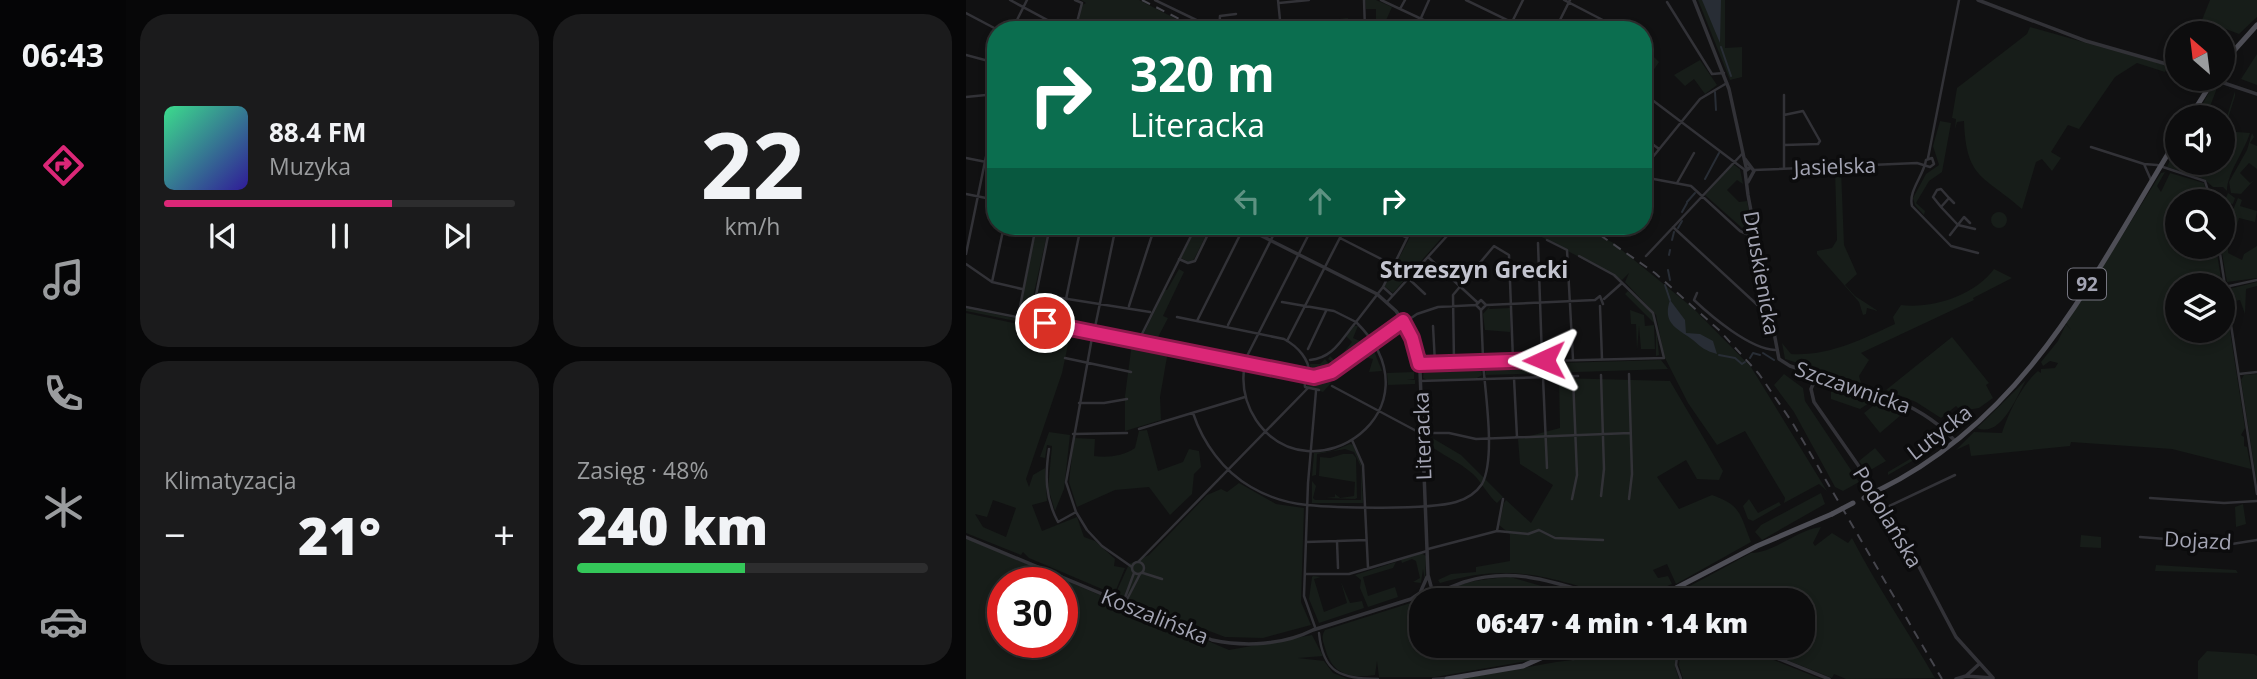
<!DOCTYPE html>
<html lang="pl">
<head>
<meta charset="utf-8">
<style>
	body { margin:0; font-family:"Open Sans",sans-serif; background:#1b1b1c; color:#f1f3f6; height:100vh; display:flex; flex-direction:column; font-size:26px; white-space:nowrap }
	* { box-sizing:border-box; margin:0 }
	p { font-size:23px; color:#9a9c9e }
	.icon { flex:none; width:38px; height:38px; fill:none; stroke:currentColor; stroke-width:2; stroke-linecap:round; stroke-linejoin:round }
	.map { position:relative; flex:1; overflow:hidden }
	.sheet { display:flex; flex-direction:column; gap:14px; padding:14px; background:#070708; width:840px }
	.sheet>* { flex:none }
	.top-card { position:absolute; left:21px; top:21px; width:665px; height:214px; border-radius:28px; box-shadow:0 4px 10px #0003,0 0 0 2px #2d2d2e; background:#0b6e4f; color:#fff; overflow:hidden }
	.needle { width:46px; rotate:332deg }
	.controls { position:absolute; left:1199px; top:21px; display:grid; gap:14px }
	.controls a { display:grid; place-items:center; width:70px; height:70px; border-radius:50%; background:#0d0d0e; box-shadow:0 4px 10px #0003,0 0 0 2px #2d2d2e; font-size:35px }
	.speed { position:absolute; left:21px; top:567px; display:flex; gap:14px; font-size:35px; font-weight:700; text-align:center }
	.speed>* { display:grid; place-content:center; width:91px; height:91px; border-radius:50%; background:#0d0d0e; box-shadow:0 4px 10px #0003,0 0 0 2px #2d2d2e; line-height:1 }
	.speed .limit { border:10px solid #d22; background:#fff; color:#111 }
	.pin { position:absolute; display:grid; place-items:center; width:60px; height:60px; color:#fff; margin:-30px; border:4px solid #fff; border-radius:50%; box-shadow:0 2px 7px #0007 }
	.me { position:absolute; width:77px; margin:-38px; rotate:269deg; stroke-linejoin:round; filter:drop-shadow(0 0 5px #0008) }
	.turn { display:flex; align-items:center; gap:24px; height:147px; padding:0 28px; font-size:32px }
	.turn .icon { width:91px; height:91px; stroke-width:2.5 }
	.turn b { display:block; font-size:49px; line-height:60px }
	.lanes { display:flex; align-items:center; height:66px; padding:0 28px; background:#0003; justify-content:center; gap:35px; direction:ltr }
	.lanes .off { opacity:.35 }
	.big { font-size:52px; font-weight:800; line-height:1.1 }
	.sheet .card { flex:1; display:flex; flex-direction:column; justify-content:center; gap:10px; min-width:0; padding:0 24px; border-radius:28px; background:#1b1b1c }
	.sheet .dial { align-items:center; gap:0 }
	.dial b { font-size:91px; line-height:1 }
	.song { display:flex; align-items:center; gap:21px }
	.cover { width:84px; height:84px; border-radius:10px; background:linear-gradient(135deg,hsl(150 70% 55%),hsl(250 70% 35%)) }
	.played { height:7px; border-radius:4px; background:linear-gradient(90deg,#db2777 65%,#2d2d2e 65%) }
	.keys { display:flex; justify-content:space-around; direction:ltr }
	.heat { display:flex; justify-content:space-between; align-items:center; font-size:38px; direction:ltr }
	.charge { height:10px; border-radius:5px; background:linear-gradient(90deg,#34c759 48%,#2d2d2e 0) }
	.sheet .tiles { flex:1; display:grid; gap:14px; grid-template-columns:repeat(2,1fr) }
	.trip { position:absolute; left:443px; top:588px; width:406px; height:70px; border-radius:28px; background:#0d0d0e; box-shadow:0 4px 10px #0003,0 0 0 2px #2d2d2e; font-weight:800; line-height:70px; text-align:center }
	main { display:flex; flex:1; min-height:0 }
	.dock { display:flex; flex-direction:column; width:126px; justify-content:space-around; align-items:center; background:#050506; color:#9a9c9e }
	.dock .icon { width:49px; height:49px }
	.dock .on { color:#db2777 }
	.dock b { font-size:32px; color:#f1f3f6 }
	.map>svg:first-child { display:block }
	.green { fill:#171d19; fill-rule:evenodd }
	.water { fill:#282d35 }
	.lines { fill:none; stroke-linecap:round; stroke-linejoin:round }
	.stream { stroke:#282d35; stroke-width:2 }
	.minor { stroke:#323237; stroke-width:2.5 }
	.tertiary { stroke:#323237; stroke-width:3.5 }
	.primary { stroke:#4e4e56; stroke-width:5 }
	.rail { stroke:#45454c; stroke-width:2; stroke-dasharray:9 7; stroke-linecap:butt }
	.primary-bridge { stroke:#4e4e56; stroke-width:5 }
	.route-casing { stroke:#8e194d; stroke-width:18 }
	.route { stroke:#db2777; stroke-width:12 }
	.labels { text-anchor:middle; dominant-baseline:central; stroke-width:7; stroke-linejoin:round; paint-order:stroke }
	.shield { fill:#0c0c0d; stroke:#767681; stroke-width:2 }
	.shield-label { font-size:19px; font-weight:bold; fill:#a3a4b3 }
	.street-label { font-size:21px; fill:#a3a4b3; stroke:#0c0c0d }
	.neighbourhood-label { font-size:23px; font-weight:bold; fill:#c3c4cf; stroke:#0c0c0d }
</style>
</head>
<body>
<main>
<nav class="dock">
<b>06:43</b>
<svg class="icon on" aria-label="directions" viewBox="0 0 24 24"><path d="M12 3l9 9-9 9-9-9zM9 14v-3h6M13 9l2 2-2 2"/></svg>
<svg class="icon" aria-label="music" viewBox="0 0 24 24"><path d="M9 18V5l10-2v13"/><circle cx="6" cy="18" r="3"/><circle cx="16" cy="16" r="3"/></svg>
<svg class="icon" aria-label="phone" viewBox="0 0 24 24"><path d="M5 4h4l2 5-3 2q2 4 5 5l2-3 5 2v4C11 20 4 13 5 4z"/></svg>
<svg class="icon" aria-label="climate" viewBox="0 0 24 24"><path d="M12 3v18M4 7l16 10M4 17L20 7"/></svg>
<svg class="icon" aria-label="car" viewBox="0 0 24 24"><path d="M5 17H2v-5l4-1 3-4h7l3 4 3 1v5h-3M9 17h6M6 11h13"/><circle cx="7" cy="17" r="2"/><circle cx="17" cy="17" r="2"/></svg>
</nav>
<section class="sheet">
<div class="tiles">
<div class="card">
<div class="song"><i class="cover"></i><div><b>88.4 FM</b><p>Muzyka</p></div></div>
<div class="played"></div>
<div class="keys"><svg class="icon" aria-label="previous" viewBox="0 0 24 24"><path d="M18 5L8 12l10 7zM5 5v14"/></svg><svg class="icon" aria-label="pause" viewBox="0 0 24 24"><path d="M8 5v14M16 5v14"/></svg><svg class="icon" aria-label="next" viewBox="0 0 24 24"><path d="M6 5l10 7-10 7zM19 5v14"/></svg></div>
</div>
<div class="card dial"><b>22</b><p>km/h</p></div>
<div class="card"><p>Klimatyzacja</p>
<div class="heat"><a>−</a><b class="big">21°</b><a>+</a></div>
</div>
<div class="card"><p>Zasięg · 48%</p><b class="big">240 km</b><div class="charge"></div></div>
</div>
</section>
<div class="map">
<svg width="1291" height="679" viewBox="0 0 1291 679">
	<rect width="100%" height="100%" fill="#111112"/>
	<!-- green -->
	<path class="green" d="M115 0H173L232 30H110L116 5 120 3Z
		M399 0H410L426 7 417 27 410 25V9H400Z
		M732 0H759V48L776 47V77L764 80Z
		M1244 0H1291V17L1273 34 1236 20Z
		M382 18 380 29 358 30 357 21Z
		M1064 27 1202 66 1199 72 1171 63 1149 77 1113 129 1102 125 1085 152 1095 158 1086 171 1076 159 1070 162 1056 209C1017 175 1000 179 998 121L991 122 989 129 990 119 986 118 991 88 1061 34Z
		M677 46 693 62 677 86Z
		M1291 54V85L1275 79Z
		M734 60 751 85 739 94 728 79 719 86 708 75Z
		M1248 83 1266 89 1256 86 1251 88 1243 109 1236 105Z
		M1269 91V96L1258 131 1284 133C1278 152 1261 173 1261 191L1257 187H1247L1238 179 1201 167 1211 144V163H1256L1257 129Z
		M974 121 985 123 976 172 963 181 950 203 959 211 958 215 949 205 947 198 960 174 973 165 967 146Z
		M1286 133 1288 137 1284 143 1291 146V169L1283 163 1274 173 1284 183 1288 180 1275 194 1265 193 1263 182 1281 150Z
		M767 164 774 169 777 184 771 180 761 190 773 202 781 201 787 231 784 235 739 195Z
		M869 169H875L878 245 891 274 879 285 889 296 912 311 901 308 900 314 897 315 893 302 851 254V251L866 248 871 240Z
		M1199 172 1191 186 1195 192 1204 173 1238 183 1243 201H1211V247H1250L1256 285H1211V331H1256L1257 286 1279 428 1275 435 1278 437V446L1281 447 1285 469 1206 449 1105 442 1104 446 1005 456 1003 444 990 450 1008 432 1036 433C1042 414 1056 384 1072 371L1075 373V369L1089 368 1092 363 1084 361 1077 366 1075 362 1092 341 1100 324 1105 330 1100 323 1123 289 1134 296 1126 284 1195 173Z
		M1250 190V198L1259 200 1262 193 1269 198 1267 204 1260 203 1257 210 1261 217 1257 224 1256 201H1247L1245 191Z
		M1272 198 1276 200 1274 206 1291 211 1289 222 1273 218 1271 225 1261 224Z
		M1025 220a8 8 0 1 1 16 0a8 8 0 1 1-16 0Z
		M71 226H83L62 319 53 315Z
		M231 226H245L227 261 223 262 215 258Z
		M450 226H486L427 293 418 286Z
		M565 226H610L646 242 727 308 785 367 861 491 853 484 818 503 819 498 779 431 751 445 722 403 698 356 690 315 659 282 663 273 656 280 570 234 572 229Z
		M1259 227 1269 230 1262 234V253L1276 260 1278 254 1291 246V278L1261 282 1255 247Z
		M213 269 218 272 197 316 202 318 190 341 179 338 177 335 199 290H201Z
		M1028 269 1046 278 1007 298 1008 300 895 353 903 360 893 376 895 383 819 359 816 343 825 354C864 356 894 340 929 324L927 317 935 305C967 309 1009 295 1028 269Z
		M1291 282V286L1280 289 1279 314 1274 300 1269 301V314H1266L1263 289Z
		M662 291 689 316 693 355 690 356V325L659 294Z
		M524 306 523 309 544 308V332L519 330 517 314Z
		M0 308 102 329 99 331 0 311Z
		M664 310 678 315 679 326 688 325 689 349H675L673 326 671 350 670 324H665Z
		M0 313 104 335 96 373 60 479 63 487 67 475 79 468 81 501 66 505 76 531 111 517 118 537 129 541 149 559 148 566 159 568 150 590 143 592 63 558 57 552 55 555 0 533ZM27 500 50 508 40 537 17 527 9 514 21 517Z
		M387 326H392L387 338 399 343 367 370 345 375 344 364H354L359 359 366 368 368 364 362 359 364 356 370 362 386 342 380 336Z
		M986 337 1023 383 1020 385 1027 398 1013 408 995 411 990 406 975 418 950 402 920 390Z
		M166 343 202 351 194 397 195 420 159 431V396Z
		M406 346 416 371 403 372 407 359 394 356Z
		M695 360 702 369 520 375 519 365Z
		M458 366 514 365 516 375 511 378 461 380 457 378Z
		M448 372V379L441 380H449V384L422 385 421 373Z
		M818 374 837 388 839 401 893 482 877 491 869 487 828 412 808 385Z
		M1291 374V484L1275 380 1278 375Z
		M363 376 365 383 357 392 342 387 338 382 342 378Z
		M593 378 704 381 757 471 753 480 731 479 720 460 691 477 713 509 746 495C775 505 774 514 785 542L710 584 701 564 687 570 692 578 702 576 706 584 669 600H658C587 579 550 561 474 583L472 580 485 574 510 572V567L544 561V534L533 525 538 503 540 500 565 523 587 485 554 464 552 439 594 428Z
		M1060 380C1050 398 1035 438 1011 428Z
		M869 389 902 400 903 403 894 409 865 399V390Z
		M912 402 928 407 935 415 914 433 898 413Z
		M181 430 192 471 217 462 223 449 233 451 235 467 228 474 226 494 204 515 183 487 149 490 111 507 103 482 108 438 129 439 128 456C142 458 157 456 169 448L173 431Z
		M83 432 104 435 98 489 89 511 82 488 86 446 81 445 79 458 74 457Z
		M463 436 495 455 537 497 531 503C523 497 514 480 507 474 492 461 476 455 460 443Z
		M971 443 972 446 922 475V472Z
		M384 444 387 445 395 464 397 503H346V481L350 486 347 498 349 500H395V467L388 452 379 449 351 454 350 475 346 476 348 453 367 451Z
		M909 448 920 461 901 472 893 461Z
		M377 454H387L390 458 391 498 389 499 360 498 369 497V494L374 498 388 496 389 482 353 476 354 457 364 458Z
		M273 483 310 504 338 508 335 602 345 625 297 638 259 637 149 595 163 564 183 555 241 495 255 489 261 492Z
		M855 493 859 504 796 540 789 532 795 525Z
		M783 499 792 513 813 502 815 505 787 521 782 519 777 506Z
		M1277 504 1280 524 1270 527 1269 507Z
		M855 527 847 543 849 546 866 533 882 543 886 538C910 585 942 631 969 678L880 679 868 674 866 678 786 646H836V600H698L785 553C810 552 830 530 855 527Z
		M1115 535 1135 537V548L1114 547Z
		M0 538 263 650 346 635 357 656 332 658 358 661 367 673 382 679H0ZM37 583H96V642H37Z
		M455 553 460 556 459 581 457 569 455 583 447 582 454 578 450 561 446 559 436 563 435 560Z
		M430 562 427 568 397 577 402 596 429 587 432 597 402 607 394 588 395 580 389 575Z
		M1190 565 1270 570 1272 573 1189 571Z
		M346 577 347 576 355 577 348 579 358 612 381 603 375 582 384 603 396 601 398 608 353 623 343 599Z
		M544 577 614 597 605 591 638 600H471C486 581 519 579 544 577Z
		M451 601 455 603V646H594L579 654 572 650 568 652 574 656 562 661 469 677H413L411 661 409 675C386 679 367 675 360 651 358 643 354 638 359 630Z
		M608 646H692L609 658 600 656 599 650Z
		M719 647 778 648 855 679H717L713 665 715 649Z
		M706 648 710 650 709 667 713 679H495L590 662Z
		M1241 651 1288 654 1291 656V679H1232V661Z"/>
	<!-- water -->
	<path class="water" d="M736 0H755L754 43Z
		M704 300 719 320 720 333 734 334 747 341 751 354C740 351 736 348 727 340 711 328 696 324 704 300Z"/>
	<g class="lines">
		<!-- stream -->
		<path class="stream" d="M755 47 765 76
			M749 92 750 110
			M739 179 753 153
			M721 202 729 193
			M716 212 721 203
			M712 228 716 221
			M706 240 708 232
			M703 255 704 250
			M702 270 704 280
			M699 285 704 300
			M797 353 808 360
			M753 355 769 358 776 364 779 362
			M784 358 787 353 794 355"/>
		<!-- minor -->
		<path class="minor" d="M44 0 100 30
			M189 0 251 30
			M312 0 315 30
			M398 0 399 30
			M415 0 479 30
			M500 0 562 30
			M598 0 656 30
			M701 2 746 74 758 73
			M313 3 343 0
			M434 9 439 0
			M0 13 32 30
			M455 18 463 0
			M399 24 413 30
			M254 25 264 30
			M315 26 349 22
			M46 30 61 0
			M109 30 116 3 109 0
			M253 30 254 16 270 14
			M542 30 557 0
			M589 30 604 0
			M677 40V42
			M0 55 30 63
			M677 93 779 170
			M0 97 30 94
			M677 137 693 149
			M818 145 852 144 854 141 837 111 818 115
			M1125 147 1178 164 1185 180
			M0 158 30 164
			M962 158 993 0
			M1178 164 1191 165 1239 181 1245 201
			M818 167V95
			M677 169 734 99 761 83
			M788 170 951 163 964 167 968 164 966 158 960 160C958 175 942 191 946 206L985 246 1012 253
			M677 177 725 186 774 231 789 238
			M711 183 728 153
			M0 194 30 200
			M988 203 983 198 975 207 992 225 1009 229
			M975 207 967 197 971 190 975 189 983 198
			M417 226 441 238
			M557 226 568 231
			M707 227 799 312
			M984 235 998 217 1004 223
			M374 238 427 265
			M581 240 601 250 607 359
			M572 243 576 358
			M1253 247 1291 494
			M0 254 30 108
			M680 256 776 154
			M462 257 511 302
			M213 259 222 263 229 261 246 226
			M0 264 26 282 56 289
			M443 279 459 294
			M26 282 38 226
			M417 287 426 295
			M1259 287 1291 280
			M731 293 728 300C746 317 784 349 809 350
			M70 294 184 312
			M100 299 115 226
			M638 299 656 283
			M316 302 368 311 390 322 417 287 447 226
			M421 302 490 226
			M510 305 515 310 520 305 629 300 634 296 637 304
			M163 306 189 226
			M634 306 636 359
			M0 307 352 377 366 372 451 314 472 307 510 305 515 300 520 305
			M515 310 517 358
			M52 317 70 226
			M211 317 318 339C331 346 345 360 343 376
			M65 320 84 226
			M231 321 278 227
			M262 325 312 226
			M467 326 469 363
			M127 332 100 482 110 512 121 530 136 546 166 567
			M128 332 150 226
			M321 341 380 226
			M172 342 230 226
			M342 349 360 311
			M99 358 165 372
			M279 360 347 226
			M279 363C275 383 279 403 290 420 345 501 479 409 390 322 375 340 367 358 344 360
			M488 363 487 295 528 246 543 255 547 360
			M453 364 698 358 687 313 648 275 613 256
			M663 374 666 474 663 499
			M1273 374 1291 372
			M338 375 339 387 353 390
			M635 375 638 469 635 496
			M577 377 581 468
			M548 378 551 437
			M454 381 612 376
			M366 386 456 434
			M113 403H138L161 399
			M227 413C237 443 257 471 285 487 302 497 321 503 341 505 371 508 463 510 490 502 500 499 510 493 516 484 530 458 519 392 517 362
			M173 429 279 397
			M456 433H483L510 439 664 433
			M107 434 161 433
			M386 440 397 465 402 568
			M83 449C79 475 79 498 92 522L110 512
			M1184 498 1258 503 1291 501
			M606 499 611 475 607 377
			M915 510 989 475
			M531 531 537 499
			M1174 537 1266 544 1291 540
			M340 542 371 541
			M462 549 531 531 562 534 573 530 589 538 637 540
			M166 568a6 6 0 1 1 12 0a6 6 0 1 1-12 0Z
			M172 562 341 389
			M372 568 371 541 400 540
			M177 573 196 579
			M339 574H383L461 551
			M157 603 168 573
			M158 605 174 574
			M349 627 338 596 342 483 350 391
			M353 633C357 674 375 678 412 679
			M712 646 710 665 715 679
			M593 650 599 658 607 659 706 646
			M467 679 480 678"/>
		<!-- tertiary -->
		<path class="tertiary" d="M728 0 763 89 780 167
			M1012 0 1120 41 1211 67
			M1249 80 1291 94
			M779 159 788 171 782 182
			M785 167 779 171 782 195 813 359 824 366C881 385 949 395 989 441
			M276 226 411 294 430 311 441 327 450 350 454 371 462 575 465 586
			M851 375 845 389 848 402 892 465 918 514 942 546 990 637 1027 678
			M0 537 246 640C279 647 317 645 347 630
			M454 593 458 600
			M466 600C475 589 485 587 498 582 551 565 596 585 647 600
			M347 630 445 599 454 593 461 577
			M781 646 863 679
			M1000 676 1026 678
			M990 679 1000 676 1012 665"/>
		<!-- primary -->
		<path class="primary" d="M1256 64 1291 25
			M1224 117 1248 79
			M913 490C1062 417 1128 274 1211 139
			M687 600 791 546 866 514
			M481 679 557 666 602 646"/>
		<!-- rail -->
		<path class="rail" d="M176 0 235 30
			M621 226 689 273 753 330 793 374 826 422 976 679"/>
		<!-- primary-bridge -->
		<path class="primary-bridge" d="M898 498 913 490
			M866 514 887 503"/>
	</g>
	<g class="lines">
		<defs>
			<path id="route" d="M79 323 348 377 366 372 437 321 446 338 453 364 578 360"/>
		</defs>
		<!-- route casing -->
		<use href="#route" class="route-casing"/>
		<!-- route -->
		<use href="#route" class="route"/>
	</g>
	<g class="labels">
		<!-- shield labels -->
		<rect class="shield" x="1102" y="268.5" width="38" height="31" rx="5"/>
		<g class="shield-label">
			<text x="1121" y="284">92</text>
		</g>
		<!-- street labels -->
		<g class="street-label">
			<text transform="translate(869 166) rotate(-2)">Jasielska</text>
			<text transform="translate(796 273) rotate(80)">Druskienicka</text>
			<text transform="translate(887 387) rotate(19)">Szczawnicka</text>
			<text transform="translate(973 432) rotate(-38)">Lutycka</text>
			<text transform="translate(456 436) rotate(-92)">Literacka</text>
			<text transform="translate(922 517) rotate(59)">Podolańska</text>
			<text transform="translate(1232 540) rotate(3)">Dojazd</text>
			<text transform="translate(189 616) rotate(22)">Koszalińska</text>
		</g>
		<!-- neighbourhood labels -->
		<g class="neighbourhood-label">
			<text x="508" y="269">Strzeszyn Grecki</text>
		</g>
	</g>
</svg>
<div class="controls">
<a><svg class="needle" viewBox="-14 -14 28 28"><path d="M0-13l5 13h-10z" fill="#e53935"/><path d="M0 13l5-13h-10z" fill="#9a9c9e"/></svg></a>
<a><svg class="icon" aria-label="sound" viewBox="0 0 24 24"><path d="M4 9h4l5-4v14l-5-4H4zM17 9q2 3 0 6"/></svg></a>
<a><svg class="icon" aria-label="search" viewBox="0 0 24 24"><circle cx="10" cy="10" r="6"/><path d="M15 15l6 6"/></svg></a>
<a><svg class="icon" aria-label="layers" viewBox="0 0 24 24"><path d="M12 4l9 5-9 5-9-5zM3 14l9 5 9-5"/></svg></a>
</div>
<div class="speed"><div class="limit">30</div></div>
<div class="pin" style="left:79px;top:323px;background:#d93025"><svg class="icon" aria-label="arrive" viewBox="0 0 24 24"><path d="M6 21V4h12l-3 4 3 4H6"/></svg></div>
<svg class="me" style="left:578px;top:360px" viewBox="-20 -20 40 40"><path d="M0-17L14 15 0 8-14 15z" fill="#db2777" stroke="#fff" stroke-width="4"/></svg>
<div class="trip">06:47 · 4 min · 1.4 km</div>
<div class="top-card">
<div class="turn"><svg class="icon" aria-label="right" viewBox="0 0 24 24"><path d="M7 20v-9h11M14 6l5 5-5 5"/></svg><div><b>320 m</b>Literacka</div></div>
<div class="lanes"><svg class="icon off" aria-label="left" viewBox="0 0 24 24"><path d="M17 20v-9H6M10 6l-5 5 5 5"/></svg><svg class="icon off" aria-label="ahead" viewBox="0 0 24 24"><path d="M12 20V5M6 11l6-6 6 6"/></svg><svg class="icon" aria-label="right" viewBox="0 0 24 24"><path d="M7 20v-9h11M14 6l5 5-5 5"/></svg></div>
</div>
</div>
</main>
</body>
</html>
